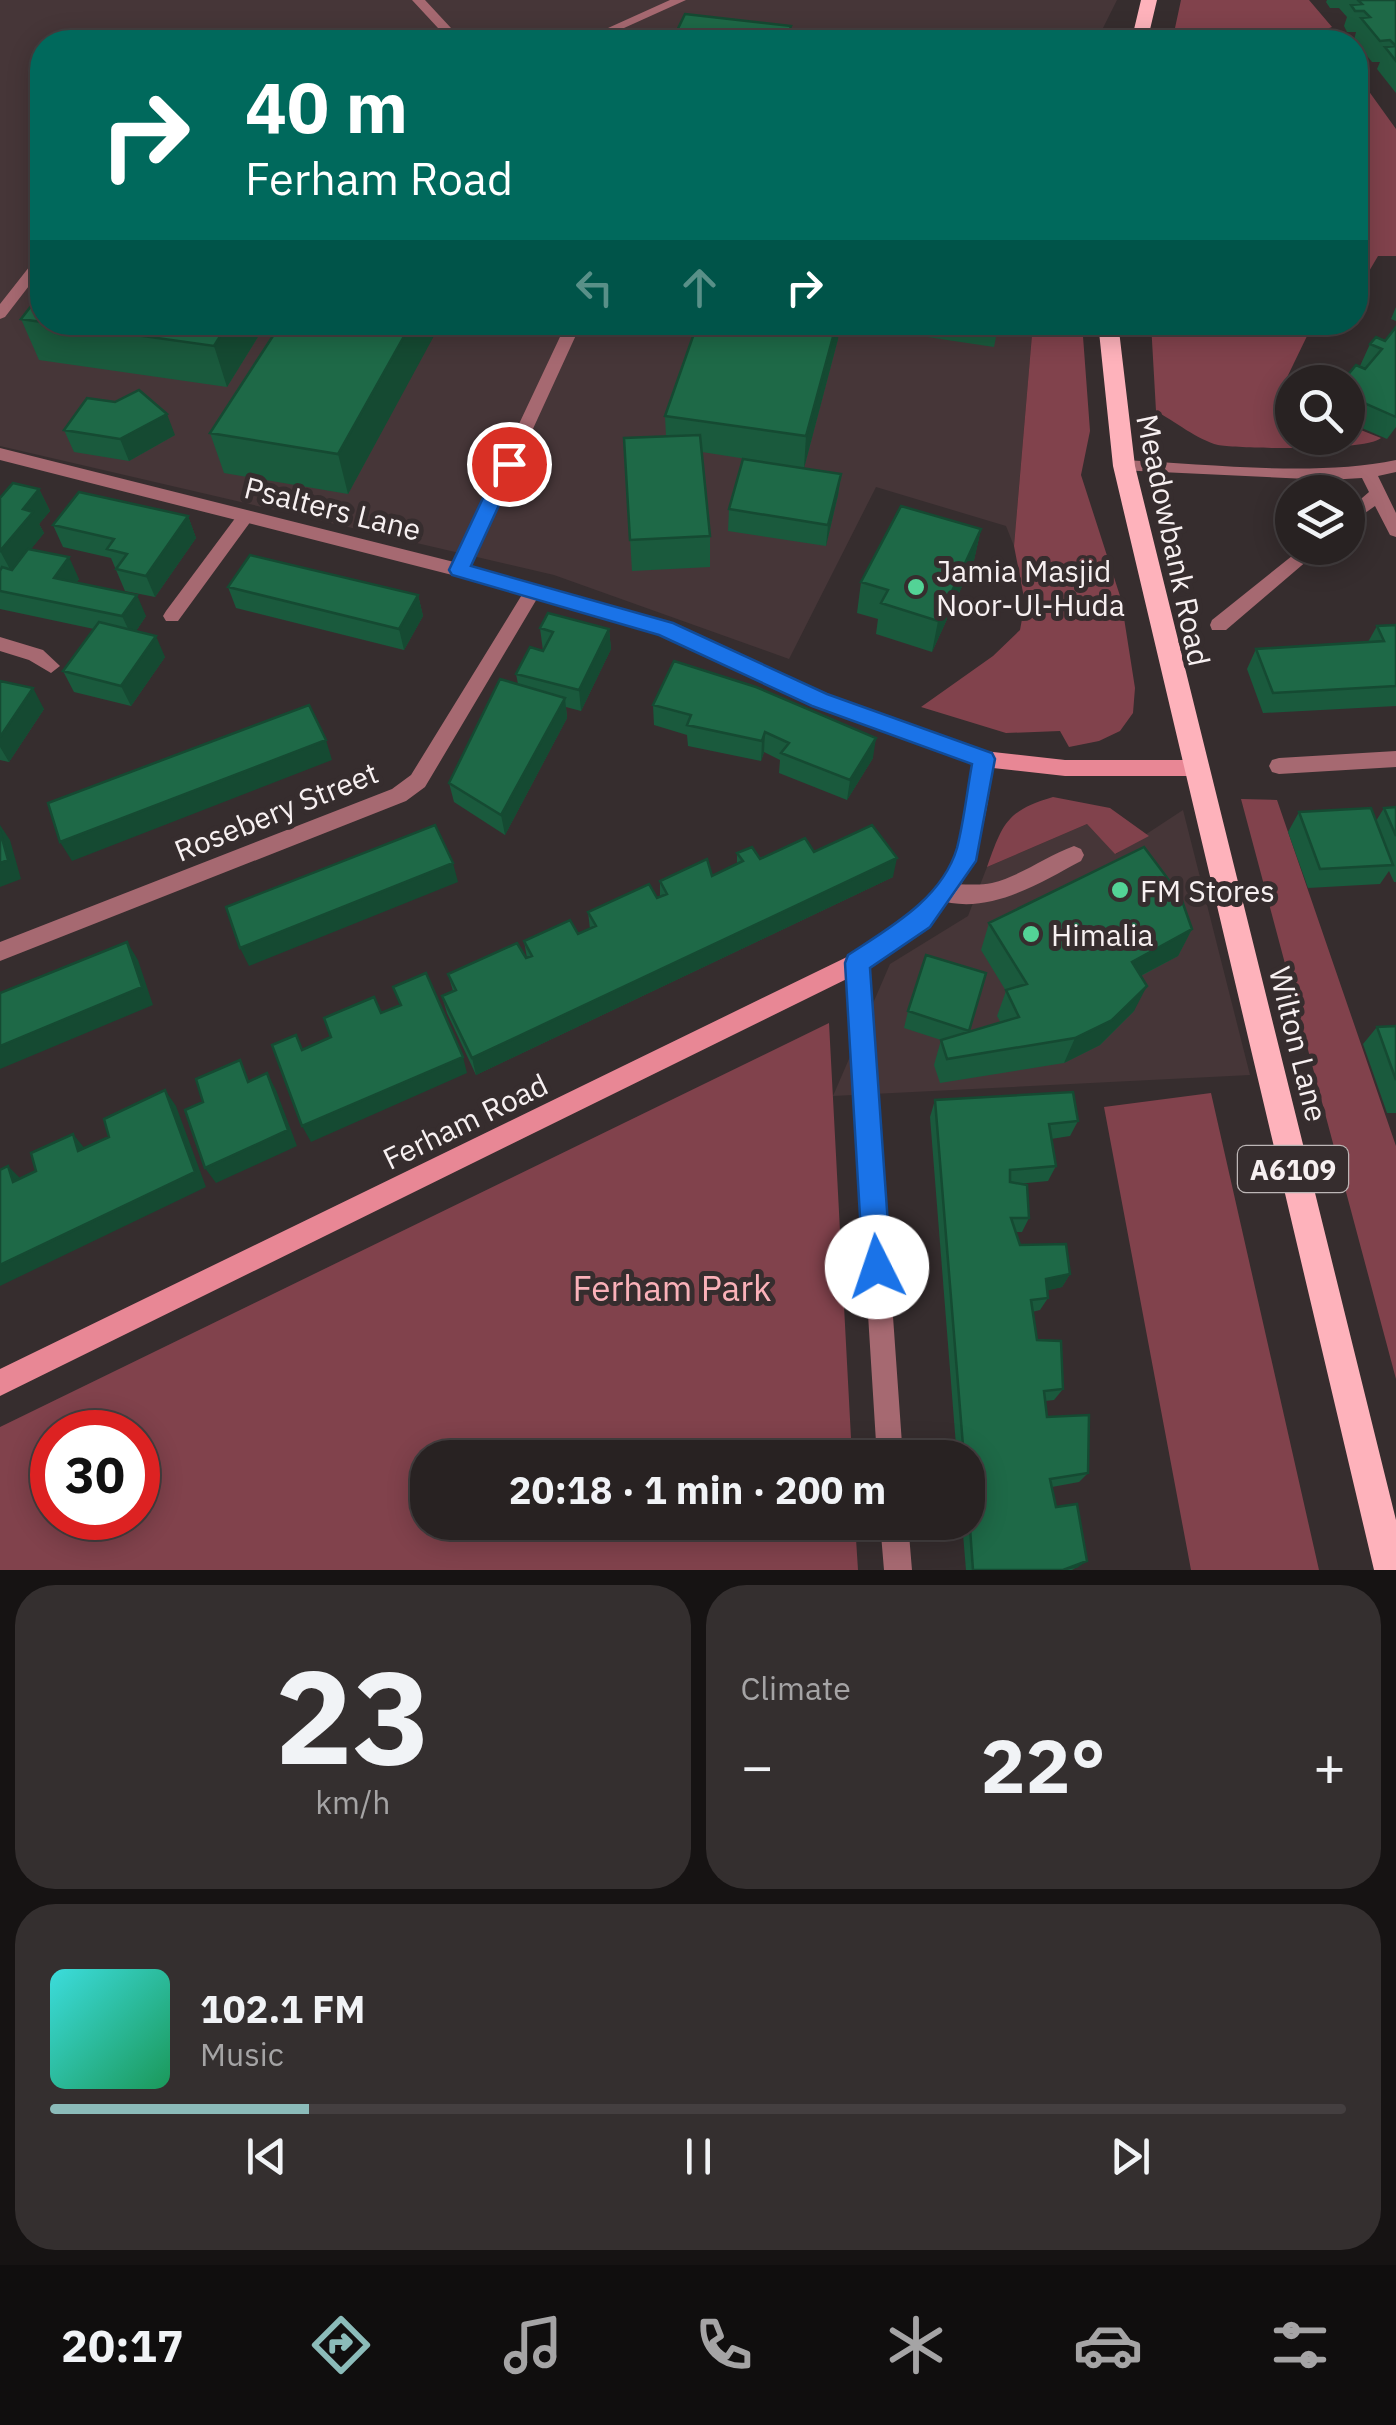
<!DOCTYPE html>
<html lang="en">
<head>
<meta charset="utf-8">
<style>
	body { margin:0; font-family:"IBM Plex Sans",sans-serif; background:#342f2f; color:#f1f3f6; height:100vh; display:flex; flex-direction:column; font-size:38px; white-space:nowrap }
	* { box-sizing:border-box; margin:0 }
	p { font-size:32px; color:#a5a4a5 }
	.icon { flex:none; width:55px; height:55px; fill:none; stroke:currentColor; stroke-width:2; stroke-linecap:round; stroke-linejoin:round }
	.map { position:relative; height:1570px; overflow:hidden }
	.details { display:flex; flex-direction:column; gap:15px; padding:15px; background:#161313; flex:1 }
	.details>* { flex:none }
	.top-card { position:absolute; left:30px; top:30px; width:1338px; height:305px; border-radius:40px; box-shadow:0 5px 25px #0003,0 0 0 2px #443f40; background:#00695c; color:#fff; overflow:hidden }
	.fabs { position:absolute; left:1275px; top:365px; display:grid; gap:20px }
	.fabs a { display:grid; place-items:center; width:90px; height:90px; border-radius:50%; background:#282222; box-shadow:0 5px 25px #0003,0 0 0 2px #443f40; font-size:50px }
	.speed { position:absolute; left:30px; top:1410px; display:flex; gap:20px; font-size:50px; font-weight:700; text-align:center }
	.speed>* { display:grid; place-content:center; width:130px; height:130px; border-radius:50%; background:#282222; box-shadow:0 5px 25px #0003,0 0 0 2px #443f40; line-height:1 }
	.speed .limit { border:15px solid #d22; background:#fff; color:#111 }
	.pin { position:absolute; display:grid; place-items:center; width:85px; height:85px; color:#fff; margin:-42px; border:5px solid #fff; border-radius:50%; box-shadow:0 2px 10px #0007 }
	.me { position:absolute; width:110px; margin:-55px; rotate:356deg; stroke-linejoin:round; filter:drop-shadow(0 0 8px #0008) }
	.turn { display:flex; align-items:center; gap:35px; height:210px; padding:0 50px; font-size:45px }
	.turn .icon { width:130px; height:130px; stroke-width:2.5 }
	.turn b { display:block; font-size:70px; line-height:85px }
	.lanes { display:flex; align-items:center; height:95px; padding:0 50px; background:#0003; justify-content:center; gap:50px; direction:ltr }
	.lanes .off { opacity:.35 }
	.big { font-size:75px; font-weight:700; line-height:1.1 }
	.details .widget { flex:1; display:flex; flex-direction:column; justify-content:center; gap:15px; min-width:0; padding:0 35px; border-radius:40px; background:#342f2f }
	.details .dial { align-items:center; gap:0 }
	.dial b { font-size:130px; line-height:1 }
	.song { display:flex; align-items:center; gap:30px }
	.cover { width:120px; height:120px; border-radius:15px; background:linear-gradient(135deg,hsl(180 70% 55%),hsl(150 70% 35%)) }
	.played { height:10px; border-radius:5px; background:linear-gradient(90deg,#8bbbb9 20%,#443f40 20%) }
	.keys { display:flex; justify-content:space-around; direction:ltr }
	.heat { display:flex; justify-content:space-between; align-items:center; font-size:55px; direction:ltr }
	.details .tiles { flex:1; display:grid; gap:15px; grid-template-columns:1fr 1fr }
	.widget:last-child { grid-column:span 2 }
	.trip { position:absolute; left:410px; top:1440px; width:575px; height:100px; border-radius:40px; background:#282222; box-shadow:0 5px 25px #0003,0 0 0 2px #443f40; font-weight:700; line-height:100px; text-align:center }
	.tab-bar { display:flex; height:160px; justify-content:space-around; align-items:center; background:#100e0e; color:#a5a4a5 }
	.tab-bar .icon { width:70px; height:70px }
	.tab-bar .selected { color:#8bbbb9 }
	.tab-bar b { font-size:45px; color:#f1f3f6 }
	.map>svg:first-child { display:block }
	.built { fill:#463638 }
	.green { fill:#81424c; fill-rule:evenodd }
	.lines { fill:none; stroke-linecap:round; stroke-linejoin:round }
	.lane { fill:#a66971; fill-rule:evenodd }
	.street { fill:#a66971; fill-rule:evenodd }
	.secondary { fill:#e88795; fill-rule:evenodd }
	.primary { fill:#feb2bb; fill-rule:evenodd }
	.wall { fill:#1a5a3d }
	.shaded-wall { fill:#154a32 }
	.building { fill:#1e6947; stroke:#154a32; stroke-width:2.5 }
	.route { fill:#1a73e8; stroke:#114b97; stroke-width:2.5 }
	.poi-dot { fill:#53d396; stroke:#362d2e; stroke-width:4 }
	.labels { text-anchor:middle; dominant-baseline:central; stroke-width:10; stroke-linejoin:round; paint-order:stroke }
	.shield { fill:#362d2e; stroke:#bdb6b6; stroke-width:2.5 }
	.shield-label { font-size:28px; font-weight:bold; fill:#f7f0f1 }
	.street-label { font-size:30px; fill:#f7f0f1; stroke:#362d2e }
	.poi-label { font-size:30px; fill:#f7f0f1; stroke:#362d2e; text-anchor:start }
	.near-park-label { font-size:35px; fill:#fab1b9; stroke:#362d2e }
</style>
</head>
<body>
<div class="map">
<svg width="1396" height="1570" viewBox="0 0 1396 1570">
	<rect width="100%" height="100%" fill="#362d2e"/>
	<!-- built -->
	<path class="built" d="M0 0H1117L1096 42H42V322L1033 323 1014 546 1006 526 876 487 789 659 554 575 0 446Z
		M1183 810 1250 1075 833 1096 890 964 968 916 987 867 1087 824 1116 854Z"/>
	<!-- green -->
	<path class="green" d="M1181 0H1309L1332 27 1324 30 1333 42H1172Z
		M1355 72 1396 129V256H1378L1355 295Z
		M1033 323H1082L1090 431 1081 475 1121 599 1135 688 1133 713 1120 731 1099 741 1069 747 1060 731 1006 733 921 707 993 656 1020 630 1025 603 1014 546Z
		M1151 323H1339L1334 331 1308 334 1278 396 1292 403V438H1348V425L1381 438C1368 451 1241 449 1218 445 1198 440 1174 421 1156 411Z
		M1053 797 1110 808 1149 836 1115 854 1087 824 987 867C1003 823 1006 811 1053 797Z
		M1241 799 1277 800 1396 1146V1379Z
		M829 1023 852 1457 428 1458V1522L855 1523 858 1570H0V1427ZM138 1432V1518H52V1432Z
		M1211 1093 1319 1570H1191L1104 1107Z"/>
	<g class="lines">
		<!-- lane -->
		<path class="lane" d="M412 0H425L464 42H451Z
			M670 0H686L593 42H577Z
			M245 511 254 517 251 521 178 621H166L163 616 166 611 239 513Z"/>
		<!-- street -->
		<path class="street" d="M42 256V269L5 317 0 319V304L37 257Z
			M567 322H582L470 566 672 624 827 695 991 753 994 759 991 765H977L813 705 659 634 538 597 425 787 406 801 0 961V942L392 789 411 775 523 593 0 460V448L454 562Z
			M1124 460C1208 464 1315 477 1396 460V472L1378 476 1396 513V537L1390 535 1375 506 1348 525V510L1369 492 1362 478 1328 480 1118 470 1116 466Z
			M1302 548H1322L1226 630H1212L1210 625 1212 620Z
			M0 637 43 650 60 666 51 673 29 660 0 651Z
			M1396 751V767L1279 774 1272 772 1269 766 1272 760 1279 758Z
			M1074 846 1081 849 1084 855 1081 861C1038 884 986 917 936 899L932 893 936 887C953 881 973 887 992 883 1021 876 1046 856 1074 846Z
			M857 953 865 956 868 963 903 1458H877L846 963 849 956Z
			M880 1522H908L912 1570H884Z"/>
		<!-- secondary -->
		<path class="secondary" d="M984 751 1065 760H1194L1201 762 1204 768 1201 774 1194 776H1065L993 768C977 883 961 905 865 970L0 1396V1369L849 956C890 929 939 901 957 853 968 823 969 790 974 759L977 753Z"/>
		<!-- primary -->
		<path class="primary" d="M1141 0H1157L1147 42H1131Z
			M1098 322H1118L1135 466 1396 1520V1570H1374L1113 466Z"/>
	</g>
	<!-- wall -->
	<path class="wall" d="M1327 0H1396V93L1377 69 1380 62H1372L1354 40 1356 32H1347L1344 26 1347 17 1339 8H1330L1326 2Z
		M1396 307V321L1391 319Z
		M21 319 267 322 227 387 39 360Z
		M282 322H441L348 494 224 473 210 433Z
		M698 322H999L994 347 840 324 838 339 804 468 702 452 710 536V567L632 571 624 438 666 436 665 416Z
		M1396 327V427L1387 439 1348 422V382L1366 368 1360 366 1370 344 1385 341Z
		M64 430 175 435 129 461 74 452Z
		M841 474 838 495 826 546 728 531 729 509Z
		M39 489 50 511 39 524 44 533 30 550 79 579 76 583 146 616 136 631 165 657 131 706 74 692 63 671 94 629 0 609V498Z
		M188 516 196 538 155 597 125 591 111 558 63 547 53 525Z
		M981 529 974 560 932 652 876 634 878 619 857 613 861 582Z
		M228 587 418 595 423 616 404 650 236 608Z
		M1396 625V706L1263 713 1247 669 1256 649 1368 642 1377 626Z
		M540 628 609 629 611 649 581 711 566 707 567 718 505 835 454 802 449 783 518 684 516 674 543 651Z
		M0 681 44 709 9 762 0 760Z
		M653 705 873 758 847 800 779 773 780 760 764 752 761 761 688 746 687 735 654 725Z
		M1396 807V882H1394L1389 871 1380 884 1308 888 1288 832 1299 812 1376 821 1384 808Z
		M814 852 893 877 476 1075 447 1013 442 996 453 991 448 974 527 958 524 941 578 934 590 929 588 912 657 898 660 897V881L712 876 737 864V853L760 859Z
		M989 923 1192 929 1178 956 1141 976 1134 1011 1100 1045 1064 1063 940 1083 934 1065 941 1040 904 1028 908 1011 926 955 969 1032 1001 1023 997 1016 1006 991 981 950Z
		M1396 1026V1113H1387L1363 1044 1377 1027Z
		M935 1100 1078 1121 1070 1136 1051 1139 1056 1166 1048 1181 1017 1184 1029 1218 1022 1232H1016L1020 1245 1070 1274 1062 1287 1047 1290 1048 1298 1040 1310 1032 1312 1037 1340 1063 1389 1054 1400 1045 1401 1047 1417 1088 1473 1079 1482 1052 1487 1056 1507 1087 1561 1072 1570H966L962 1522H968V1458H957L930 1117Z"/>
	<!-- shaded-wall -->
	<path class="shaded-wall" d="M791 26V42H785Z
		M229 322H267L227 387 214 346Z
		M412 322 441 323 348 494 338 454Z
		M837 322H840L838 339 804 468 806 436Z
		M167 414 175 435 129 461 120 439Z
		M841 474 838 495 826 546 828 525Z
		M39 489 50 511 39 524 44 533 12 573 0 551 23 509Z
		M188 516 196 538 155 597 146 576Z
		M981 529 974 560 932 652 938 621Z
		M69 557 79 579 64 599 54 578Z
		M137 595 146 616 132 637 122 616Z
		M418 595 423 616 404 650 399 629Z
		M609 629 611 649 581 711 579 690Z
		M156 636 165 657 131 706 121 686Z
		M33 688 44 709 9 762 0 747V737Z
		M565 698 567 718 505 835 501 815Z
		M765 732 764 752 761 761 762 741Z
		M876 738 873 758 847 800 850 780Z
		M326 740 332 760 72 861 60 842Z
		M0 825 10 840 21 879 0 887Z
		M897 858 893 877 476 1075 472 1058Z
		M453 863 458 882 249 966 240 948Z
		M1192 929 1178 956 1119 987 1132 962Z
		M127 942 138 960 153 1005 0 1069V1046Z
		M1147 986 1134 1011 1100 1045 1064 1063 1075 1038Z
		M463 1057 467 1073 311 1142 302 1126Z
		M267 1073 276 1090 297 1146 216 1183 205 1168Z
		M165 1090 176 1106 206 1187 0 1286V1265Z
		M73 1134 86 1150 78 1151Z
		M8 1166 23 1181 13 1182Z
		M1070 1274 1062 1287 1038 1293 1046 1279Z
		M1087 1561 1077 1568 1063 1570Z"/>
	<!-- building -->
	<path class="building" d="M1358 0H1396V61L1385 47 1396 46 1390 40 1380 41 1361 18 1370 17 1364 11H1355L1351 5 1362 4Z
		M685 14 791 26 785 42H699L673 39Z
		M42 292V322L21 319Z
		M43 322H229L214 346Z
		M282 322H412L338 454 210 433Z
		M698 322H837L806 436 665 416Z
		M1396 327V417L1348 396V382H1342L1356 365 1365 369 1382 349 1370 344 1376 337 1385 341Z
		M139 390 167 414 120 439 64 430 87 398 115 402Z
		M700 435 710 536 630 540 624 438Z
		M743 459 841 474 828 525 729 509Z
		M13 483 39 489 23 509 33 512 0 551V498Z
		M79 492 188 516 146 576 116 569 127 554 107 549 114 539 53 525Z
		M901 506 981 529 938 621 881 603 888 590 861 582Z
		M28 549 69 557 54 578 137 595 122 616 0 591V571L2 567 12 570Z
		M250 555 418 595 399 629 228 587Z
		M548 613 609 629 579 690 516 674 530 647 543 651 553 632 540 628Z
		M99 622 156 636 121 686 63 671Z
		M1396 625V686L1273 693 1256 649 1384 641 1377 626Z
		M674 661 756 687 876 738 850 780 781 753 789 743 765 732 762 741 687 725 691 715 653 705Z
		M500 679 565 698 501 815 449 783Z
		M0 681 33 688 0 737Z
		M309 705 326 740 60 842 48 803Z
		M1396 807V836L1384 808Z
		M1371 808 1393 865 1320 869 1299 812Z
		M435 825 453 863 240 948 226 907Z
		M872 825 897 858 472 1058 442 996 456 990 448 974 517 943 526 958 532 956 524 941 570 920 578 934 596 926 588 912 649 884 657 898 667 894 660 881 707 859 712 876 743 861 737 853 752 847 760 859 805 838 814 852Z
		M0 831 8 860 0 863Z
		M1144 847 1180 895 1192 929 1132 962 1147 986 1112 1020 1075 1038 947 1059 941 1040 1019 1017 1006 990 1027 984 989 923Z
		M127 942 142 987 0 1046V993Z
		M926 955 986 973 969 1031 908 1011Z
		M426 973 463 1057 302 1126 272 1045 296 1035 302 1050 331 1037 324 1018 374 997 381 1013 401 1005 393 987Z
		M1396 1026V1080L1377 1027Z
		M240 1060 248 1082 267 1073 288 1130 205 1168 185 1110 203 1102 196 1079Z
		M165 1090 195 1172 0 1265V1170L8 1166 13 1182 36 1171 31 1153 73 1134 78 1151 109 1137 104 1119Z
		M1073 1092 1078 1121 1049 1124 1056 1166 1010 1170V1182L1027 1185 1029 1218H1011L1020 1245 1066 1244 1070 1274 1046 1279 1048 1298 1031 1300 1037 1340 1061 1341 1063 1389 1044 1391 1047 1417 1089 1415 1088 1473 1050 1479 1056 1507 1077 1504 1087 1561 1063 1570H973L968 1500V1458H964L935 1100Z"/>
	<!-- route -->
	<path class="route" d="M509 457 518 464 471 566 673 623 827 694 992 753 995 759 976 861 930 927 870 968 891 1267 887 1277 877 1281 867 1277 863 1267 845 963 848 955C889 928 942 899 957 848 964 821 967 791 972 764L812 706 659 635 452 575 449 570 499 464Z"/>
	<!-- markers -->
	<g class="poi-dot">
		<circle cx="916" cy="587" r="10"/>
		<circle cx="1120" cy="890" r="10"/>
		<circle cx="1031" cy="934" r="10"/>
	</g>
	<g class="labels">
		<!-- shield labels -->
		<rect class="shield" x="1238" y="1146" width="110" height="46" rx="8"/>
		<g class="shield-label">
			<text x="1293" y="1169">A6109</text>
		</g>
		<!-- street labels -->
		<g class="street-label">
			<text transform="translate(333 508) rotate(14)">Psalters Lane</text>
			<text transform="translate(1174 540) rotate(78)">Meadowbank Road</text>
			<text transform="translate(276 811) rotate(-22)">Rosebery Street</text>
			<text transform="translate(1299 1044) rotate(76)">Wilton Lane</text>
			<text transform="translate(465 1121) rotate(-26)">Ferham Road</text>
		</g>
		<!-- poi labels -->
		<g class="poi-label">
			<text x="936" y="570">Jamia Masjid<tspan x="936" dy="34">Noor-Ul-Huda</tspan></text>
			<text x="1140" y="890">FM Stores</text>
			<text x="1051" y="934">Himalia</text>
		</g>
		<!-- near-park labels -->
		<g class="near-park-label">
			<text x="672" y="1288">Ferham Park</text>
		</g>
	</g>
</svg>
<div class="fabs">
<a><svg class="icon" aria-label="search" viewBox="0 0 24 24"><circle cx="10" cy="10" r="6"/><path d="M15 15l6 6"/></svg></a>
<a><svg class="icon" aria-label="layers" viewBox="0 0 24 24"><path d="M12 4l9 5-9 5-9-5zM3 14l9 5 9-5"/></svg></a>
</div>
<div class="speed"><div class="limit">30</div></div>
<div class="pin" style="left:509px;top:464px;background:#d93025"><svg class="icon" aria-label="arrive" viewBox="0 0 24 24"><path d="M6 21V4h12l-3 4 3 4H6"/></svg></div>
<svg class="me" style="left:877px;top:1267px" viewBox="-20 -20 40 40"><circle r="19" fill="#fff"/><path d="M0-13L10 11 0 6-10 11z" fill="#1a73e8"/></svg>
<div class="trip">20:18 · 1 min · 200 m</div>
<div class="top-card">
<div class="turn"><svg class="icon" aria-label="right" viewBox="0 0 24 24"><path d="M7 20v-9h11M14 6l5 5-5 5"/></svg><div><b>40 m</b>Ferham Road</div></div>
<div class="lanes"><svg class="icon off" aria-label="left" viewBox="0 0 24 24"><path d="M17 20v-9H6M10 6l-5 5 5 5"/></svg><svg class="icon off" aria-label="ahead" viewBox="0 0 24 24"><path d="M12 20V5M6 11l6-6 6 6"/></svg><svg class="icon" aria-label="right" viewBox="0 0 24 24"><path d="M7 20v-9h11M14 6l5 5-5 5"/></svg></div>
</div>
</div>
<section class="details">
<div class="tiles">
<div class="widget dial"><b>23</b><p>km/h</p></div>
<div class="widget"><p>Climate</p>
<div class="heat"><a>−</a><b class="big">22°</b><a>+</a></div>
</div>
<div class="widget">
<div class="song"><i class="cover"></i><div><b>102.1 FM</b><p>Music</p></div></div>
<div class="played"></div>
<div class="keys"><svg class="icon" aria-label="previous" viewBox="0 0 24 24"><path d="M18 5L8 12l10 7zM5 5v14"/></svg><svg class="icon" aria-label="pause" viewBox="0 0 24 24"><path d="M8 5v14M16 5v14"/></svg><svg class="icon" aria-label="next" viewBox="0 0 24 24"><path d="M6 5l10 7-10 7zM19 5v14"/></svg></div>
</div>
</div>
</section>
<nav class="tab-bar">
<b>20:17</b>
<svg class="icon selected" aria-label="directions" viewBox="0 0 24 24"><path d="M12 3l9 9-9 9-9-9zM9 14v-3h6M13 9l2 2-2 2"/></svg>
<svg class="icon" aria-label="music" viewBox="0 0 24 24"><path d="M9 18V5l10-2v13"/><circle cx="6" cy="18" r="3"/><circle cx="16" cy="16" r="3"/></svg>
<svg class="icon" aria-label="phone" viewBox="0 0 24 24"><path d="M5 4h4l2 5-3 2q2 4 5 5l2-3 5 2v4C11 20 4 13 5 4z"/></svg>
<svg class="icon" aria-label="climate" viewBox="0 0 24 24"><path d="M12 3v18M4 7l16 10M4 17L20 7"/></svg>
<svg class="icon" aria-label="car" viewBox="0 0 24 24"><path d="M5 17H2v-5l4-1 3-4h7l3 4 3 1v5h-3M9 17h6M6 11h13"/><circle cx="7" cy="17" r="2"/><circle cx="17" cy="17" r="2"/></svg>
<svg class="icon" aria-label="filters" viewBox="0 0 24 24"><path d="M4 7h16M4 17h16"/><circle cx="9" cy="7" r="2"/><circle cx="15" cy="17" r="2"/></svg>
</nav>
</body>
</html>
